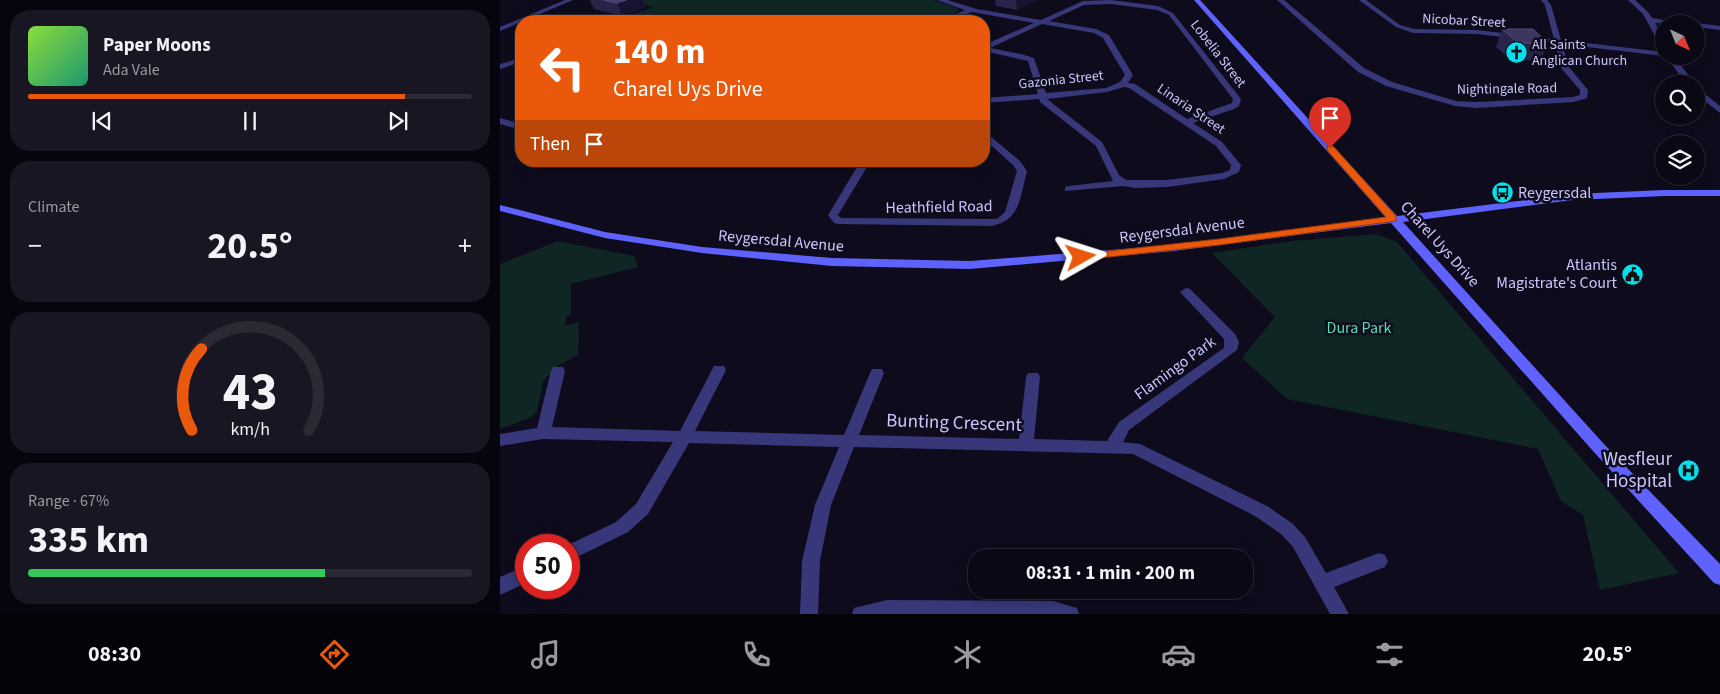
<!DOCTYPE html>
<html lang="en">
<head>
<meta charset="utf-8">
<style>
	body { margin:0; font-family:"Source Sans 3",sans-serif; background:#181622; color:#f1f3f6; height:100vh; display:flex; flex-direction:column; font-size:19px; white-space:nowrap }
	* { box-sizing:border-box; margin:0 }
	p { font-size:16px; color:#999aa0 }
	.icon { flex:none; width:28px; height:28px; fill:none; stroke:currentColor; stroke-width:2; stroke-linecap:round; stroke-linejoin:round }
	.map { position:relative; flex:1; overflow:hidden }
	.panel { display:flex; flex-direction:column; gap:10px; padding:10px; background:#06040c; width:500px }
	.panel>* { flex:none }
	.top-card { position:absolute; left:15px; top:15px; width:475px; height:152px; border-radius:20px; box-shadow:0 2px 12px #0003,0 0 0 1px #2a2934; background:#ea580c; color:#fff; overflow:hidden }
	.needle { width:32px; rotate:137deg }
	.controls { position:absolute; left:1155px; top:15px; display:grid; gap:10px }
	.controls a { display:grid; place-items:center; width:50px; height:50px; border-radius:50%; background:#0a0815; box-shadow:0 2px 12px #0003,0 0 0 1px #2a2934; font-size:25px }
	.speed { position:absolute; left:15px; top:534px; display:flex; gap:10px; font-size:25px; font-weight:700; text-align:center }
	.speed>* { display:grid; place-content:center; width:65px; height:65px; border-radius:50%; background:#0a0815; box-shadow:0 2px 12px #0003,0 0 0 1px #2a2934; line-height:1 }
	.speed .limit { border:8px solid #d22; background:#fff; color:#111 }
	.pin { position:absolute; display:grid; place-items:center; width:42px; height:42px; color:#fff; margin:-51px -21px; border-radius:50% 50% 50% 0; rotate:-45deg; box-shadow:0 0 5px #0007 }
	.pin .icon { rotate:45deg }
	.me { position:absolute; width:55px; margin:-28px; rotate:84deg; stroke-linejoin:round; filter:drop-shadow(0 0 4px #0008) }
	.turn { display:flex; align-items:center; gap:18px; height:105px; padding:0 15px; font-size:22px }
	.turn .icon { width:65px; height:65px; stroke-width:2.5 }
	.turn b { display:block; font-size:35px; line-height:42px }
	.then { display:flex; align-items:center; height:48px; padding:0 15px; background:#0003; gap:10px; font-size:19px }
	.big { font-size:38px; font-weight:700; line-height:1.1 }
	.panel .card { flex:1; display:flex; flex-direction:column; justify-content:center; gap:8px; min-width:0; padding:0 18px; border-radius:20px; background:#181622 }
	.panel .dial { align-items:center; gap:0 }
	.dial svg { height:130px; overflow:visible; fill:none; stroke:#2a2934; stroke-width:7; stroke-linecap:round; text-anchor:middle }
	.dial text { fill:#f1f3f6; stroke:none }
	.song { display:flex; align-items:center; gap:15px }
	.cover { width:60px; height:60px; border-radius:8px; background:linear-gradient(135deg,hsl(90 70% 55%),hsl(160 70% 35%)) }
	.played { height:5px; border-radius:2px; background:linear-gradient(90deg,#ea580c 85%,#2a2934 85%) }
	.keys { display:flex; justify-content:space-around; direction:ltr }
	.heat { display:flex; justify-content:space-between; align-items:center; font-size:28px; direction:ltr }
	.charge { height:8px; border-radius:4px; background:linear-gradient(90deg,#34c759 67%,#2a2934 0) }
	.trip { position:absolute; left:468px; top:549px; width:285px; height:50px; border-radius:20px; background:#0a0815; box-shadow:0 2px 12px #0003,0 0 0 1px #2a2934; font-weight:700; line-height:50px; text-align:center }
	.tab-bar { display:flex; height:80px; justify-content:space-around; align-items:center; background:#040308; color:#999aa0 }
	.tab-bar .icon { width:35px; height:35px }
	.tab-bar .current { color:#ea580c }
	.tab-bar b { font-size:22px; color:#f1f3f6 }
	main { display:flex; flex:1; min-height:0 }
	.map>svg:first-child { display:block }
	.green { fill:#0f2624 }
	.lines { fill:none; stroke-linecap:round; stroke-linejoin:round }
	.street { fill:#37377a; fill-rule:evenodd }
	.secondary { fill:#6062fd; fill-rule:evenodd }
	.wall { fill:#2a244b }
	.shaded-wall { fill:#181330 }
	.building { fill:#3b365e; stroke:#524c77 }
	.route { fill:#ea580c; stroke:#983908 }
	.labels { text-anchor:middle; dominant-baseline:central; stroke-width:5; stroke-linejoin:round; paint-order:stroke }
	.far-street-label { font-size:14px; fill:#cbc7fe; stroke:#0e0b1c }
	.far-poi-label { font-size:14px; fill:#cbc7fe; stroke:#0e0b1c; text-anchor:start }
	.poi-label { font-size:16px; fill:#cbc7fe; stroke:#0e0b1c; text-anchor:start }
	.street-label { font-size:16px; fill:#cbc7fe; stroke:#0e0b1c }
	.park-label { font-size:16px; fill:#56dcb5; stroke:#0e0b1c }
	.near-street-label { font-size:19px; fill:#cbc7fe; stroke:#0e0b1c }
	.near-poi-label { font-size:19px; fill:#cbc7fe; stroke:#0e0b1c; text-anchor:end }
</style>
</head>
<body>
<main>
<section class="panel">
<div class="card">
<div class="song"><i class="cover"></i><div><b>Paper Moons</b><p>Ada Vale</p></div></div>
<div class="played"></div>
<div class="keys"><svg class="icon" aria-label="previous" viewBox="0 0 24 24"><path d="M18 5L8 12l10 7zM5 5v14"/></svg><svg class="icon" aria-label="pause" viewBox="0 0 24 24"><path d="M8 5v14M16 5v14"/></svg><svg class="icon" aria-label="next" viewBox="0 0 24 24"><path d="M6 5l10 7-10 7zM19 5v14"/></svg></div>
</div>
<div class="card"><p>Climate</p>
<div class="heat"><a>−</a><b class="big">20.5°</b><a>+</a></div>
</div>
<div class="card dial"><svg viewBox="0 0 100 80">
<path d="M14 69A42 42 0 1 1 86 69"/>
<path d="M14 69A42 42 0 0 1 20 19" stroke="#ea580c"/>
<text x="50" y="56" font-size="32" font-weight="700">43</text>
<text x="50" y="72" font-size="11">km/h</text>
</svg></div>
<div class="card"><p>Range · 67%</p><b class="big">335 km</b><div class="charge"></div></div>
</section>
<div class="map">
<svg width="1220" height="614" viewBox="0 0 1220 614">
	<rect width="100%" height="100%" fill="#0e0b1c"/>
	<!-- green -->
	<path class="green" d="M123 0H434L457 8 459 11 438 21H113L153 7Z
		M876 234 897 242 1179 573 1100 590 1083 515 1061 501 1038 449 787 399 742 358 775 317 712 253 792 241Z
		M58 241 134 256 138 267 71 284V315L66 317 65 326 79 322 78 355 57 366 43 382 37 411 30 418 0 429V264Z"/>
	<g class="lines">
		<!-- street -->
		<path class="street" d="M65 0H73L0 31V27Z
			M437 0H447L477 9 541 20 583 1 611 0 658 6 673 13 741 99 739 106 734 109 693 123 722 142 741 165 739 172 724 179 667 187 635 188 623 186 565 191V187L569 186 613 181 596 146 540 102 539 99 484 103V98L538 94 528 61 484 51V45L534 23 472 12 448 21H440L465 10ZM611 4 657 10 669 15 733 99 732 103 687 119 635 84 628 83 633 75 609 35 596 29 549 21 584 5ZM542 24 594 33 603 38 625 75 620 82 606 88 546 93 534 58 521 54 490 48ZM624 87 629 88 716 146 731 165 730 170 722 173 667 180H626L619 175 602 142 547 99 607 92Z
			M777 0H784L864 68 892 82 956 101 977 102 1073 97 1080 95V90L1061 68 1055 43 977 34 913 33 896 27 859 0H866L900 25 914 29 977 30 1054 39 1045 5 1041 0H1047L1051 5 1061 40 1164 52V56L1062 44 1069 67 1088 90 1087 98 1074 102 977 108 955 106 886 86 858 72Z
			M1128 0H1135L1148 12 1152 18 1189 24 1155 23 1164 38V47H1161L1143 14Z
			M1196 23 1220 26V30L1196 27V24H1193Z
			M1166 56H1174L1195 84H1186Z
			M21 58V62L0 69V64Z
			M1196 87 1220 106V113L1196 94Z
			M0 118 21 124V130L0 124Z
			M484 131 520 161 527 171C520 196 521 220 492 226L338 224 334 223 328 215 357 167 355 161H365L367 167 338 215 341 218 497 219 505 212 517 171 513 165 484 139Z
			M686 288 690 289 735 334 739 342 737 350 629 430 623 442 640 444 767 506 793 524 805 537 826 573 879 553 885 555 888 561 885 567 834 587 849 614H830L793 547 781 534 755 516 633 454 354 447 331 505 320 561 318 614H300L302 561 315 505 339 447 189 443 148 514 128 532 69 561 68 545 116 522 136 504 173 442 43 439 0 446V434L37 428 51 371 53 367H63L65 371 52 427 180 431 214 366H224L226 370 195 431 344 435 370 373 372 369H382L384 373 359 435 519 439 526 377 528 373H538L540 377 534 439 607 441 619 422 724 348V339L680 292Z
			M26 566V583L0 595V577Z
			M387 600 553 601 577 608 579 614H352L354 608Z"/>
		<!-- secondary -->
		<path class="secondary" d="M694 0H700L897 216 1073 194 1164 190H1220V196H1164L1073 200 903 222 1103 443 1220 564V585L1214 583 1093 451 891 223 674 251 470 269 332 266 202 253 105 238 0 211V205L105 232 202 247 332 258 470 261 674 245 886 218Z"/>
	</g>
	<!-- wall -->
	<path class="wall" d="M90 0H143L146 7 122 16 94 9Z
		M495 0H537L517 10 496 6Z
		M1002 29 1048 43 1041 60 1012 61 996 47Z"/>
	<!-- shaded-wall -->
	<path class="shaded-wall" d="M126 0H143L146 7 122 16 117 3Z
		M516 0H537L517 10Z"/>
	<!-- building -->
	<path class="building" d="M104 0H126L117 3Z
		M1002 29H1033L1048 43H1019Z"/>
	<!-- route -->
	<path class="route" d="M827 146H833L896 216V221L719 245 581 260 576 257 581 254 719 239 886 217 827 150Z"/>
	<!-- icons -->
	<defs>
		<symbol id="church-disc" viewBox="-11 -11 22 22"><circle r="9.5" fill="#04e0ee" stroke="#0e0b1c"/><path d="M-1.2-6h2.4v3.5h3.3v2.4h-3.3V6h-2.4V-.1h-3.3v-2.4h3.3Z" fill="#111"/></symbol>
		<symbol id="bus-disc" viewBox="-11 -11 22 22"><circle r="9.5" fill="#04e0ee" stroke="#0e0b1c"/><path d="M-5-6H5V4H4V6H2V4H-2V6H-4V4H-5ZM-3.5-4V0h7V-4ZM-3.5 1.2v1.5H-2V1.2ZM2 1.2v1.5H3.5V1.2Z" fill="#111"/></symbol>
		<symbol id="civic-disc" viewBox="-11 -11 22 22"><circle r="9.5" fill="#04e0ee" stroke="#0e0b1c"/><path d="M-.6-6.5H3V-4.5H.6V-3L4-1V1h2V6H-6V1h2V-1L-.6-3ZM-1.2 2.5V6h2.4V2.5Z" fill="#111"/></symbol>
		<symbol id="hospital-disc" viewBox="-11 -11 22 22"><circle r="9.5" fill="#04e0ee" stroke="#0e0b1c"/><path d="M-5-5h3v3.5h4V-5h3V5h-3V1.5h-4V5h-3Z" fill="#111"/></symbol>
	</defs>
	<g fill-rule="evenodd">
		<use href="#church-disc" x="1004" y="40" width="25" height="25"/>
		<use href="#bus-disc" x="990" y="180" width="25" height="25"/>
		<use href="#civic-disc" x="1120" y="262" width="25" height="25"/>
		<use href="#hospital-disc" x="1176" y="458" width="25" height="25"/>
	</g>
	<g class="labels">
		<!-- far-street labels -->
		<g class="far-street-label">
			<text transform="translate(964 21) rotate(3)">Nicobar Street</text>
			<text transform="translate(718 54) rotate(52)">Lobelia Street</text>
			<text transform="translate(561 80) rotate(-6)">Gazonia Street</text>
			<text transform="translate(1007 89) rotate(-1)">Nightingale Road</text>
			<text transform="translate(691 109) rotate(34)">Linaria Street</text>
		</g>
		<!-- far-poi labels -->
		<g class="far-poi-label">
			<text x="1032" y="45">All Saints<tspan x="1032" dy="16">Anglican Church</tspan></text>
		</g>
		<!-- poi labels -->
		<g class="poi-label">
			<text x="1018" y="193">Reygersdal</text>
			<text x="1117" y="265" text-anchor="end">Atlantis<tspan x="1117" dy="18">Magistrate's Court</tspan></text>
		</g>
		<!-- street labels -->
		<g class="street-label">
			<text transform="translate(439 207) rotate(-1)">Heathfield Road</text>
			<text transform="translate(682 230) rotate(-7)">Reygersdal Avenue</text>
			<text transform="translate(281 241) rotate(5)">Reygersdal Avenue</text>
			<text transform="translate(940 244) rotate(48)">Charel Uys Drive</text>
			<text transform="translate(675 368) rotate(-36)">Flamingo Park</text>
		</g>
		<!-- park labels -->
		<g class="park-label">
			<text x="859" y="328">Dura Park</text>
		</g>
		<!-- near-street labels -->
		<g class="near-street-label">
			<text transform="translate(454 423) rotate(2)">Bunting Crescent</text>
		</g>
		<!-- near-poi labels -->
		<g class="near-poi-label">
			<text x="1172" y="459">Wesfleur<tspan x="1172" dy="22">Hospital</tspan></text>
		</g>
	</g>
</svg>
<div class="controls">
<a><svg class="needle" viewBox="-14 -14 28 28"><path d="M0-13l5 13h-10z" fill="#e53935"/><path d="M0 13l5-13h-10z" fill="#999aa0"/></svg></a>
<a><svg class="icon" aria-label="search" viewBox="0 0 24 24"><circle cx="10" cy="10" r="6"/><path d="M15 15l6 6"/></svg></a>
<a><svg class="icon" aria-label="layers" viewBox="0 0 24 24"><path d="M12 4l9 5-9 5-9-5zM3 14l9 5 9-5"/></svg></a>
</div>
<div class="speed"><div class="limit">50</div></div>
<div class="pin" style="left:830px;top:148px;background:#d93025"><svg class="icon" aria-label="arrive" viewBox="0 0 24 24"><path d="M6 21V4h12l-3 4 3 4H6"/></svg></div>
<svg class="me" style="left:581px;top:257px" viewBox="-20 -20 40 40"><path d="M0-17L14 15 0 8-14 15z" fill="#ea580c" stroke="#fff" stroke-width="4"/></svg>
<div class="trip">08:31 · 1 min · 200 m</div>
<div class="top-card">
<div class="turn"><svg class="icon" aria-label="left" viewBox="0 0 24 24"><path d="M17 20v-9H6M10 6l-5 5 5 5"/></svg><div><b>140 m</b>Charel Uys Drive</div></div>
<div class="then">Then<svg class="icon" aria-label="arrive" viewBox="0 0 24 24"><path d="M6 21V4h12l-3 4 3 4H6"/></svg></div>
</div>
</div>
</main>
<nav class="tab-bar">
<b>08:30</b>
<svg class="icon current" aria-label="directions" viewBox="0 0 24 24"><path d="M12 3l9 9-9 9-9-9zM9 14v-3h6M13 9l2 2-2 2"/></svg>
<svg class="icon" aria-label="music" viewBox="0 0 24 24"><path d="M9 18V5l10-2v13"/><circle cx="6" cy="18" r="3"/><circle cx="16" cy="16" r="3"/></svg>
<svg class="icon" aria-label="phone" viewBox="0 0 24 24"><path d="M5 4h4l2 5-3 2q2 4 5 5l2-3 5 2v4C11 20 4 13 5 4z"/></svg>
<svg class="icon" aria-label="climate" viewBox="0 0 24 24"><path d="M12 3v18M4 7l16 10M4 17L20 7"/></svg>
<svg class="icon" aria-label="car" viewBox="0 0 24 24"><path d="M5 17H2v-5l4-1 3-4h7l3 4 3 1v5h-3M9 17h6M6 11h13"/><circle cx="7" cy="17" r="2"/><circle cx="17" cy="17" r="2"/></svg>
<svg class="icon" aria-label="filters" viewBox="0 0 24 24"><path d="M4 7h16M4 17h16"/><circle cx="9" cy="7" r="2"/><circle cx="15" cy="17" r="2"/></svg>
<b>20.5°</b>
</nav>
</body>
</html>
